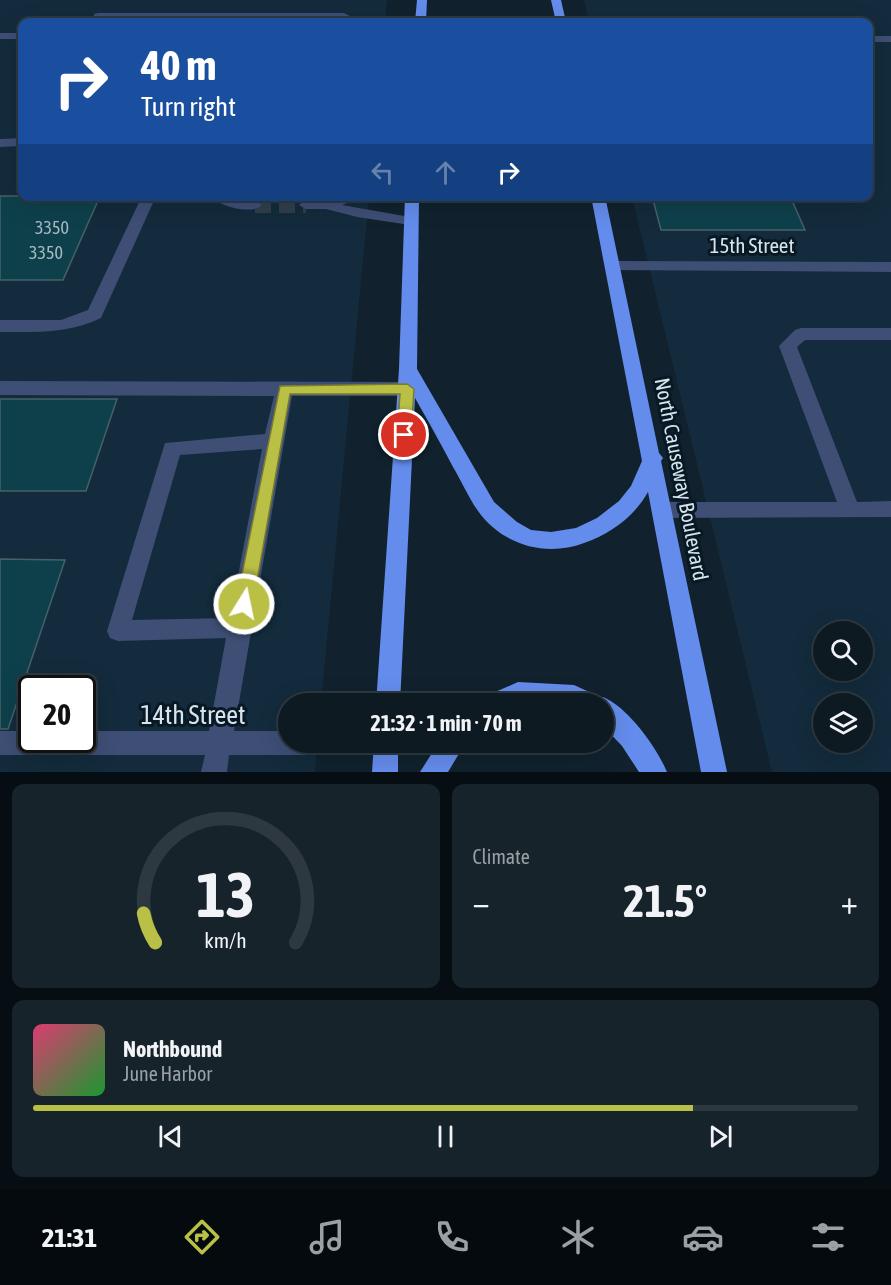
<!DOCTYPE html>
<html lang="en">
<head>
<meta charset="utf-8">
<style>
	body { margin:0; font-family:"Asap Condensed",sans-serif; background:#16232a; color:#f1f3f6; height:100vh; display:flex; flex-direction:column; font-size:22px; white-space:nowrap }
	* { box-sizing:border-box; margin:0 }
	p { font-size:20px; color:#9aa1a5 }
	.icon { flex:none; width:33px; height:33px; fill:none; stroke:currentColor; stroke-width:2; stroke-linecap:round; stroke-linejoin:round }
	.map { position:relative; height:772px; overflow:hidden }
	.sheet { display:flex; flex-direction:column; gap:12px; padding:12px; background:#070e13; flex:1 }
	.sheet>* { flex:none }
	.guide { position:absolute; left:18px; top:18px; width:855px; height:183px; border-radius:12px; box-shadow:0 6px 24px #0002,0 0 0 2px #2d3840; background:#1a4fa0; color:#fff; overflow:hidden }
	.fabs { position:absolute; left:813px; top:621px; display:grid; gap:12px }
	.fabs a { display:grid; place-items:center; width:60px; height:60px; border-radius:50%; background:#0d1a22; box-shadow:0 6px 24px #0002,0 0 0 2px #2d3840; font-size:30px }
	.speed { position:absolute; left:18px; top:675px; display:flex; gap:12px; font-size:30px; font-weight:700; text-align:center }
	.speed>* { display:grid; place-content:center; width:78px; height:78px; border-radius:50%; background:#0d1a22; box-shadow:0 6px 24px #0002,0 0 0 2px #2d3840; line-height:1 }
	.speed .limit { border:3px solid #111; border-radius:9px; background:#fff; color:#111 }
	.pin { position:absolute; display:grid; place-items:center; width:51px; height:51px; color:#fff; margin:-26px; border:3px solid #fff; border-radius:50%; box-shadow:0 2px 6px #0007 }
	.me { position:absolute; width:66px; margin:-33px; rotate:10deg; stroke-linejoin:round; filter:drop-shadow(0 0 4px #0008) }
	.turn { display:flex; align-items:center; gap:21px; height:126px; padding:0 24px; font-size:27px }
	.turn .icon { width:78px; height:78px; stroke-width:2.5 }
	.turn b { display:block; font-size:42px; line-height:51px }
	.lanes { display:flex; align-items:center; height:57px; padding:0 24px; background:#0003; justify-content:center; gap:30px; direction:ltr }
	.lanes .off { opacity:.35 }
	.big { font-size:45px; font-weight:700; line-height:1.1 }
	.sheet .tile { flex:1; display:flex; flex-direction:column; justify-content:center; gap:9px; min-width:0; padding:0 21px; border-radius:12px; background:#16232a }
	.sheet .dial { align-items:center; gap:0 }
	.dial svg { height:156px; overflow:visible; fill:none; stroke:#2d3840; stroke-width:7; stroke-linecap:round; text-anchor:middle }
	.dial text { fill:#f1f3f6; stroke:none }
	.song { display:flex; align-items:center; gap:18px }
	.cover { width:72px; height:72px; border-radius:9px; background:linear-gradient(135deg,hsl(340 70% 55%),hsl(130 70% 35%)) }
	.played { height:6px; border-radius:3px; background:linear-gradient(90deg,#bac045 80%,#2d3840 80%) }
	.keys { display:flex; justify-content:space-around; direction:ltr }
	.heat { display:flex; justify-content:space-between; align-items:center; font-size:33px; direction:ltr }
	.sheet .tiles { flex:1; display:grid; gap:12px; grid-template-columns:1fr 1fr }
	.tile:last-child { grid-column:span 2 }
	.trip { position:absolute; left:278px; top:693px; width:336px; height:60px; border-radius:30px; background:#0d1a22; box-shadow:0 6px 24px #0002,0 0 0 2px #2d3840; font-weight:700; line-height:60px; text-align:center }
	.menu { display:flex; height:96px; justify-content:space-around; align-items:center; background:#050a0e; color:#9aa1a5 }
	.menu .icon { width:42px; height:42px }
	.menu .current { color:#bac045 }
	.menu b { font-size:27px; color:#f1f3f6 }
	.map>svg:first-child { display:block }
	.built { fill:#132b3c; fill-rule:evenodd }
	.building { fill:#0e404b; stroke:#466167; stroke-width:1.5 }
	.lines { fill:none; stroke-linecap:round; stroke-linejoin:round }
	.minor-tunnel { stroke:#2f3f4a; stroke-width:16; stroke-dasharray:16 8; stroke-linecap:butt }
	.minor { fill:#3e4e75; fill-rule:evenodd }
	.highway { fill:#648cec; fill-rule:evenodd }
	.route { fill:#bac045; stroke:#797d2d; stroke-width:1.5 }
	.labels { text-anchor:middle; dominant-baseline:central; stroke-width:6; stroke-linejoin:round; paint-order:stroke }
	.number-label { font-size:18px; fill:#a6bac3 }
	.street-label { font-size:21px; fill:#d8e3eb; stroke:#071924 }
	.near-street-label { font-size:26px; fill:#d8e3eb; stroke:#071924 }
</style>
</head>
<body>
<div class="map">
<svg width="891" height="772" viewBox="0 0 891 772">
	<rect width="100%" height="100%" fill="#11222e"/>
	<!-- built -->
	<path class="built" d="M0 0H387L385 22H22V196L369 197 321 703 288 704V742L317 743 315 772H0ZM32 688H82V740H32Z
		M584 0H891V772H772L632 197 868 196V22H589ZM824 632H862V670H824ZM824 704H862V742H824Z"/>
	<!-- building -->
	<path class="building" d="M0 196H100L63 280H0Z
		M652 196H790L805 230H661Z
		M0 399H117L86 491H0Z
		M0 559 65 560 8 729H0Z"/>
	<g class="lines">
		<!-- minor-tunnel -->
		<path class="minor-tunnel" d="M255 205H306"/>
		<!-- minor -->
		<path class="minor" d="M98 13H344L350 16 344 19 94 18V14Z
			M0 33H22V39H0Z
			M868 36H891V42H868Z
			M22 138V146L0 147V139Z
			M142 196H156L101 318C69 334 35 332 0 332V320H61L88 310Z
			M211 196 255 201 262 205C252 215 220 207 211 196Z
			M340 196H364L342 205 410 217 417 221 410 225 357 217 326 209H306L299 205C306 198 328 200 340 196Z
			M613 261 891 262V272L607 270 605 266Z
			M801 328H891V340H805L797 347 857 502 891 501V517L663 518 656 516 653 510 656 504 663 502H837L779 346 795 330Z
			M0 381 407 382 413 384 416 389 413 394 407 396H292L234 731H288V742H398L395 752 386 755H229L227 772H201L205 755H0V731H32V740H82V731H209L226 638 118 641 110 638 107 631 165 443 265 434 274 396 0 395ZM262 449 230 618 132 620 180 455Z"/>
		<!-- highway -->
		<path class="highway" d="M417 0H427L426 22H415Z
			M551 0H561L566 22H556Z
			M405 196H419L417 369 494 502 517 522 531 530 551 532 576 528 597 518 619 501 631 486 642 461 591 196H605L659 453 663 458 661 461 727 772H701L648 492C634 517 610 534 584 543 547 557 506 546 481 515 470 501 462 482 453 467 441 444 428 421 415 398L400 704H376L399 369Z
			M518 682 574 685 598 696 600 699 603 697C628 707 657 748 667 772H639L622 746 603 726V704H482L486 696Z
			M374 742H398V772H372Z
			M439 742H466L448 772H420Z"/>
	</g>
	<!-- route -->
	<path class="route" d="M407 384 414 389 411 435 404 440 397 435 400 394H290L253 604 250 610 244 612 238 610 236 604 280 386Z"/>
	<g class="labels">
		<!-- number labels -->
		<g class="number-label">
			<text x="52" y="227">3350</text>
			<text x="46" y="252">3350</text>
		</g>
		<!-- street labels -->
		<g class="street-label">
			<text x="752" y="245">15th Street</text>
			<text transform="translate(682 479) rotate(79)">North Causeway Boulevard</text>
		</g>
		<!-- near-street labels -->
		<g class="near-street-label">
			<text x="193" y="715">14th Street</text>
		</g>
	</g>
</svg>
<div class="fabs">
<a><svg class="icon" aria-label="search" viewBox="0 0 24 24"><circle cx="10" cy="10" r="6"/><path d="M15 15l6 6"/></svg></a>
<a><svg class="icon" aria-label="layers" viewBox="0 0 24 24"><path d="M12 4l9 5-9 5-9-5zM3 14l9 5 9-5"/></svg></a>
</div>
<div class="speed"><div class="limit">20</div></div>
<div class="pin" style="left:404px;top:435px;background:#d93025"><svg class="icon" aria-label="arrive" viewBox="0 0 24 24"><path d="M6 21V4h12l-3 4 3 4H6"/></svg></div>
<svg class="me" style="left:244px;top:604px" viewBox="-20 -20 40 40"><circle r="17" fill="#bac045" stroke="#fff" stroke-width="3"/><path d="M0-11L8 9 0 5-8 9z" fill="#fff"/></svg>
<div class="trip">21:32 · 1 min · 70 m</div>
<div class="guide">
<div class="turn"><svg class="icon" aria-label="right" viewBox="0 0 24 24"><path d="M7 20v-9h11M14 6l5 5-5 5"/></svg><div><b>40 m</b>Turn right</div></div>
<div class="lanes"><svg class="icon off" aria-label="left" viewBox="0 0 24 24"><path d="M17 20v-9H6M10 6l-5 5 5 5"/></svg><svg class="icon off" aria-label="ahead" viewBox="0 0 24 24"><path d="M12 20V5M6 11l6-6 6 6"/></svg><svg class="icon" aria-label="right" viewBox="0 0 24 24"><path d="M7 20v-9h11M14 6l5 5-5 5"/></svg></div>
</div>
</div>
<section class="sheet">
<div class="tiles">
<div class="tile dial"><svg viewBox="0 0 100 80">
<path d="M14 69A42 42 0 1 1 86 69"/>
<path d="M14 69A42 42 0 0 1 8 54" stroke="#bac045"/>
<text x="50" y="56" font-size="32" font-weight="700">13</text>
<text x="50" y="72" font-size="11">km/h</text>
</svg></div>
<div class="tile"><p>Climate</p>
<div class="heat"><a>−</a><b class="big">21.5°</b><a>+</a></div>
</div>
<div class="tile">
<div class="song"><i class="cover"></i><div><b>Northbound</b><p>June Harbor</p></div></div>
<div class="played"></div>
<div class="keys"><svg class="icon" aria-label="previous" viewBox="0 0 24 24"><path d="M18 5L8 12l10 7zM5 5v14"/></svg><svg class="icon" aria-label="pause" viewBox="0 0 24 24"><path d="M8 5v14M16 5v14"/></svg><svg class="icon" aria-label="next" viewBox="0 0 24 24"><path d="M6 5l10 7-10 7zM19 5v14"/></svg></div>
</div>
</div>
</section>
<nav class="menu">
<b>21:31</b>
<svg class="icon current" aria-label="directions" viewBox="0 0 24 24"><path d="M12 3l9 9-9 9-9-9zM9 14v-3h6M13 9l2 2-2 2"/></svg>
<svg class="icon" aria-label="music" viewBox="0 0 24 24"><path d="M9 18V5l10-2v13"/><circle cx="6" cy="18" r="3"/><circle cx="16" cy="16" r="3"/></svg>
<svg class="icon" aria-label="phone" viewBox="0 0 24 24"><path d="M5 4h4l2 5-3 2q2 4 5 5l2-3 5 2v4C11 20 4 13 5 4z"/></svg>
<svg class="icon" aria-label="climate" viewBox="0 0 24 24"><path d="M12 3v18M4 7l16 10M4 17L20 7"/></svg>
<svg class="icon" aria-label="car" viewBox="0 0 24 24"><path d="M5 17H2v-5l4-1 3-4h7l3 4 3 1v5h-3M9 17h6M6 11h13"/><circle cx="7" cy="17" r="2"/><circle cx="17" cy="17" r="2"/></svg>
<svg class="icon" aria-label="filters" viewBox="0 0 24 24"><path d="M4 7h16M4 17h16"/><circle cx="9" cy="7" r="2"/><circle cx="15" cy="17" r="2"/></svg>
</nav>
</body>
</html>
